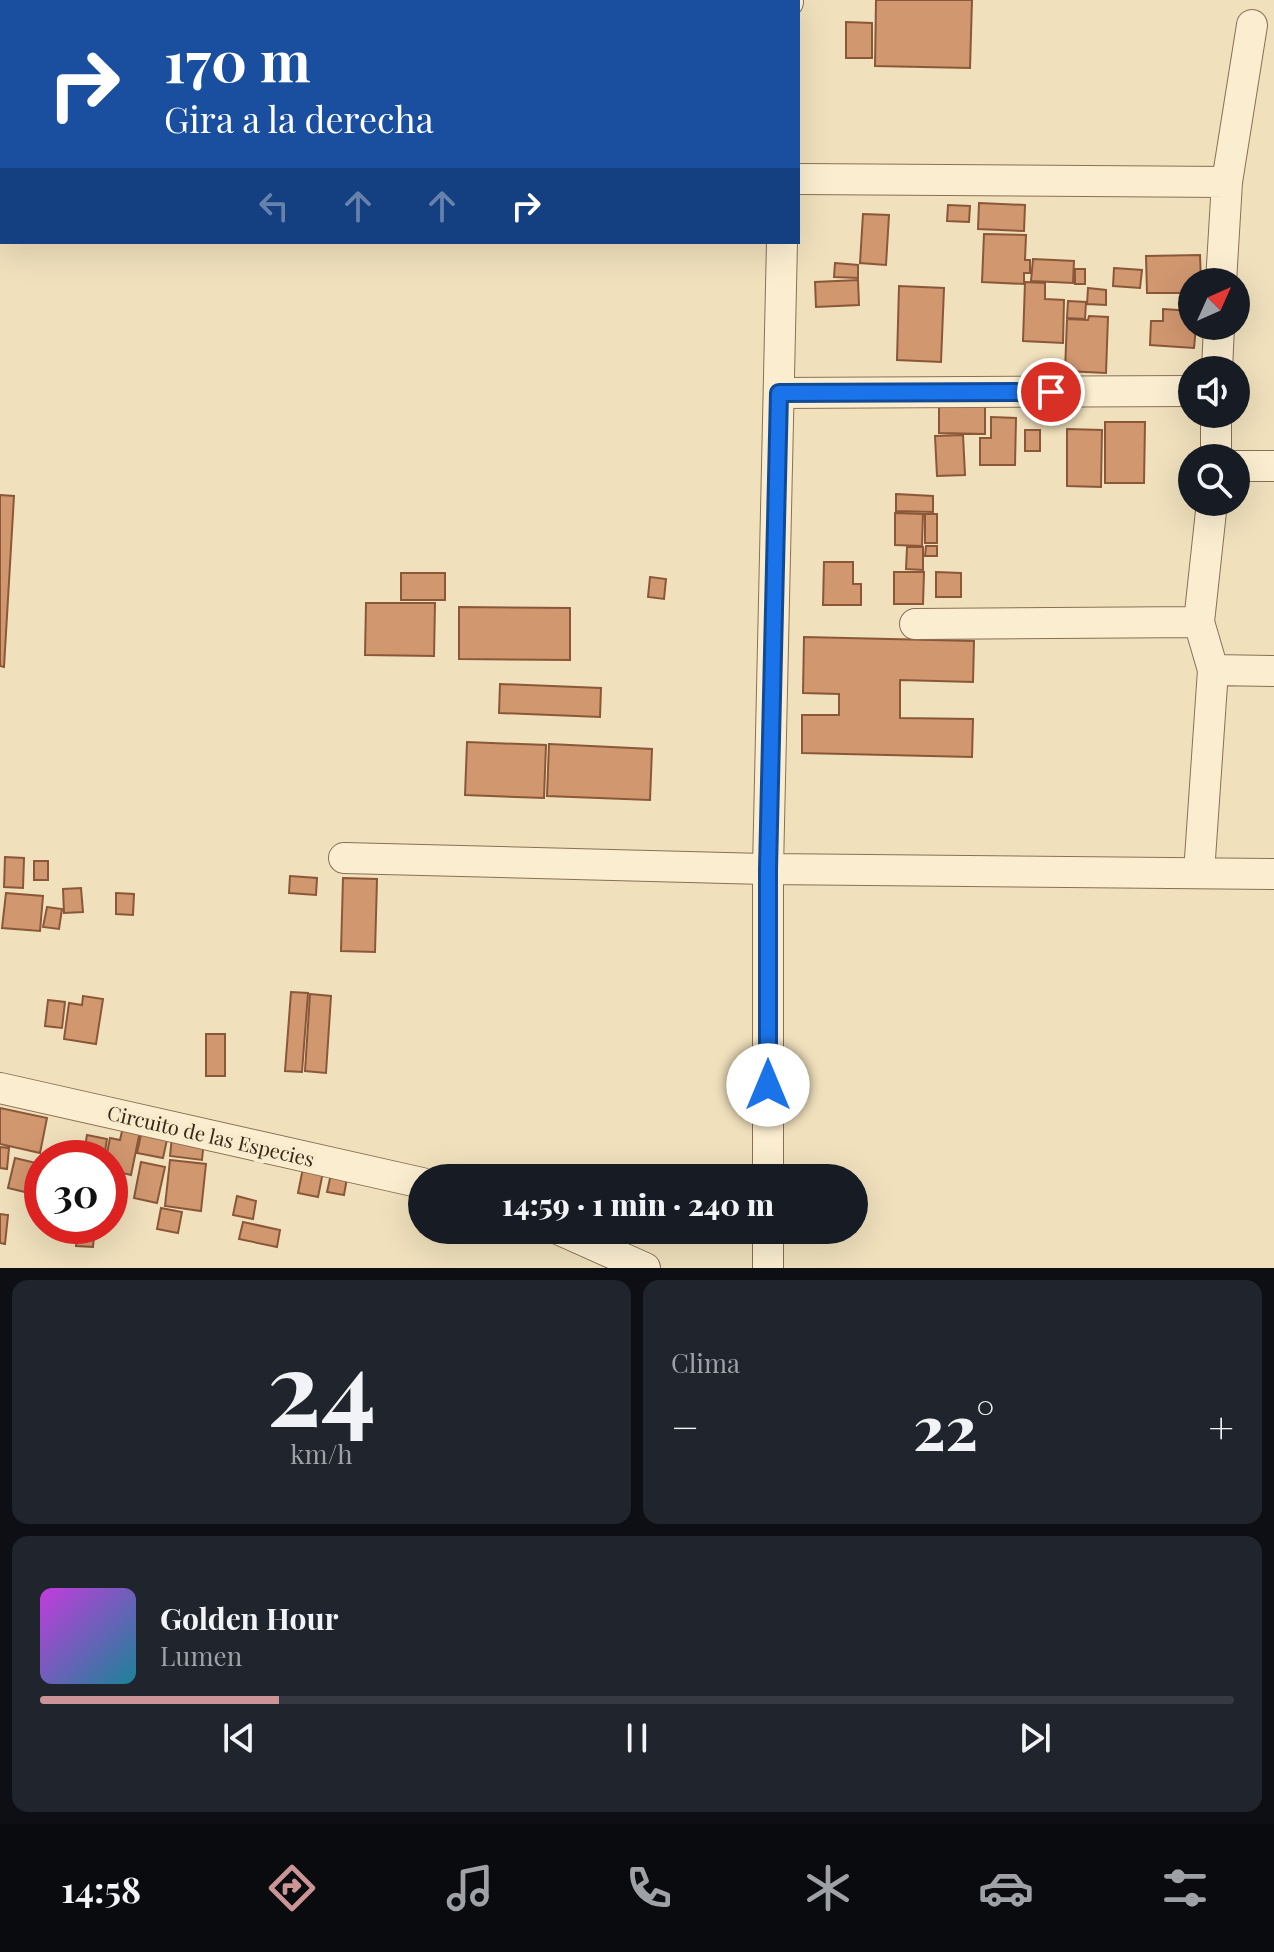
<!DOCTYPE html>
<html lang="es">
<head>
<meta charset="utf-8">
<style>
	body { margin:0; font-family:"Playfair Display",serif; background:#20242c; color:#f1f3f6; height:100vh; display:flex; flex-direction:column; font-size:30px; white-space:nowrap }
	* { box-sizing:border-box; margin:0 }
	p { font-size:26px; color:#9ea1a6 }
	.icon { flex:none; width:44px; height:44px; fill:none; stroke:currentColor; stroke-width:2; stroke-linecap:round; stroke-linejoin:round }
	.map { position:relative; height:1268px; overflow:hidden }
	.sheet { display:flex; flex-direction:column; gap:12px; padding:12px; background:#0d0f14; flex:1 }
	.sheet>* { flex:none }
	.top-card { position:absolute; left:0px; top:0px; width:800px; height:244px; box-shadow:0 8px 32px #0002; background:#1a4fa0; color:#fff; overflow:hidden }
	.needle { width:52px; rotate:45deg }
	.buttons { position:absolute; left:1178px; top:268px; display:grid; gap:16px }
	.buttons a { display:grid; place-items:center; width:72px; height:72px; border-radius:50%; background:#171b24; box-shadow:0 8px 32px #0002; font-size:40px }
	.speed { position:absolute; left:24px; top:1140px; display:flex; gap:16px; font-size:40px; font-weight:700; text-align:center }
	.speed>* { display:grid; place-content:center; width:104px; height:104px; border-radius:50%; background:#171b24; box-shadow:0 8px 32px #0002; line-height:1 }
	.speed .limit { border:12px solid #d22; background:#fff; color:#111 }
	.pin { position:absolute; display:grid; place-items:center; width:68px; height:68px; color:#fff; margin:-34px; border:4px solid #fff; border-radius:50%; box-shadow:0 2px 8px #0007 }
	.me { position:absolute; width:88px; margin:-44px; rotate:0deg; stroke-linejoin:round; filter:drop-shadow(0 0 6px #0008) }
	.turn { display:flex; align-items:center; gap:28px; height:168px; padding:0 32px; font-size:36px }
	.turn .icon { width:104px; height:104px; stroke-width:2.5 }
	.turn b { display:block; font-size:56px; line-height:68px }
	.lanes { display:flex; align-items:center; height:76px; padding:0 32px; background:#0003; justify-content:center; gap:40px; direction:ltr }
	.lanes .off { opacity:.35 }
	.big { font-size:60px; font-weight:800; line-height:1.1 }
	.sheet .card { flex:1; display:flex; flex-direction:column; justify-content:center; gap:12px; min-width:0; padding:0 28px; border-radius:16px; background:#20242c }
	.sheet .dial { align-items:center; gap:0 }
	.dial b { font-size:104px; line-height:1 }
	.song { display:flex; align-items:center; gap:24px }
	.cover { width:96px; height:96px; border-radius:12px; background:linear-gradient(135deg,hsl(290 70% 55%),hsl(190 70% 35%)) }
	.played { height:8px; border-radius:4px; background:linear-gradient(90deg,#cb9497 20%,#363941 20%) }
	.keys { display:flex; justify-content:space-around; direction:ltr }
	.heat { display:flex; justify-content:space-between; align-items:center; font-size:44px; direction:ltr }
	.sheet .tiles { flex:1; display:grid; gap:12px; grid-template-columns:1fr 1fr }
	.card:last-child { grid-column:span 2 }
	.trip { position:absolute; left:408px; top:1164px; width:460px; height:80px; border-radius:40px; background:#171b24; box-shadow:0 8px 32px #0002; font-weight:800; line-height:80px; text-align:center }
	.dock { display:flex; height:128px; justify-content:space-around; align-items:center; background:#090b0e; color:#9ea1a6 }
	.dock .icon { width:56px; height:56px }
	.dock .current { color:#cb9497 }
	.dock b { font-size:36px; color:#f1f3f6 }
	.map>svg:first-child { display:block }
	.building { fill:#d1976f; stroke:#8a5839; stroke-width:2 }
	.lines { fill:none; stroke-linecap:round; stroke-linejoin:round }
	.minor-casing { stroke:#897055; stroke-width:32 }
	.path { stroke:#897055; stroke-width:5; stroke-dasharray:6 4; stroke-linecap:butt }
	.minor { stroke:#fbeed0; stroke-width:30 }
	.route-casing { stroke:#114b97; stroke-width:20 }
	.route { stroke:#1a73e8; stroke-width:14 }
	.labels { text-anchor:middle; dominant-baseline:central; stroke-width:8; stroke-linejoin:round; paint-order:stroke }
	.street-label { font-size:20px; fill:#37281b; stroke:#f7ebcc }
</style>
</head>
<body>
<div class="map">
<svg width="1274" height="1268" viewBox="0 0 1274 1268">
	<rect width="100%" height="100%" fill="#f0e0bc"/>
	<!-- building -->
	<path class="building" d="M876 0H972L970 68 875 66Z
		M846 22 872 23V58H846Z
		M0 107H2V162H0Z
		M979 203 1025 205 1024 231 978 229Z
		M948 205 970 206 969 222 947 221Z
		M863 214 889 215 886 265 860 263Z
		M984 234 1026 235 1025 260H1030V273H1024V284L982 282Z
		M1200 255 1201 282H1192V293H1147L1146 256Z
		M1033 259 1074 261 1073 283 1031 281Z
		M835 263 858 265V278L834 277Z
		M1114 268 1142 270 1140 288 1113 286Z
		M1075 269H1085V284H1075Z
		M858 280 859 305 816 307 815 282Z
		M1025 282 1045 283V299L1064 300 1063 343 1023 341Z
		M899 286 944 288 941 362 897 360Z
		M1088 288 1106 290V305L1087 304Z
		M1068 301 1086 302 1085 319 1067 318Z
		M1163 309 1192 311V326H1196L1194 348 1150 345 1151 321H1163Z
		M1089 316 1108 317 1106 373 1065 371 1067 319 1088 320Z
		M939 403 985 404V434L939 433Z
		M991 417 1016 418 1015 465H980V438H991Z
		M1105 422H1145L1144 483H1105Z
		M1067 429 1102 430 1101 487 1067 486Z
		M1025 430H1040V451H1025Z
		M963 435 965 475 937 476 935 436Z
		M896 494 933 496V512L896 511Z
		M0 495 14 496 4 667 0 666Z
		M895 513 923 514 922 546 895 545Z
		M925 514H937V543H925Z
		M926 546H937V556H925Z
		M907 547H923V570L906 569Z
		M824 562H853V584H861V605H823Z
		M894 572H924L923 604H894Z
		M936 572 961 573V597H936Z
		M401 573H445V600H401Z
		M650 577 666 579 664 599 648 597Z
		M366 603H435L434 656 365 655Z
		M459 607 570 608V660L459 659Z
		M804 637 974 641 973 682 900 680V718L973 719 972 757 802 753V715H839V694L803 693Z
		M500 684 601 688 600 717 499 713Z
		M467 742 546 745 544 798 465 795Z
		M549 744 652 749 650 800 547 796Z
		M5 857 24 858 23 888 4 887Z
		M34 861H48V880H34Z
		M290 876 317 878 316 895 289 893Z
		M343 878 377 879 375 952 341 951Z
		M81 888 83 912 64 913 63 889Z
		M6 893 43 896 40 931 2 928Z
		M116 893 134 894 133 915 116 914Z
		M47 907 62 909 59 929 43 927Z
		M291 992 308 993 302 1072 285 1071Z
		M310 994 331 996 326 1073 305 1071Z
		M83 996 103 999 96 1044 64 1039 69 1003 82 1005Z
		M48 1000 65 1002 62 1028 45 1026Z
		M206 1034H225V1076H206Z
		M0 1108 47 1118 40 1153 0 1144Z
		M123 1127 140 1131 131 1175 110 1170V1158H106L110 1138 120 1140Z
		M142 1130 168 1135 163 1158 137 1153Z
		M87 1135 107 1139 104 1158H83Z
		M172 1137 204 1140 202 1160 170 1156Z
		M0 1147 9 1148 7 1169 0 1168Z
		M15 1158 36 1163 29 1193 8 1188Z
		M170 1160 206 1164 201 1211 165 1206Z
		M141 1162 165 1167 157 1203 134 1198Z
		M303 1168 323 1172 318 1197 298 1193Z
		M331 1174 347 1178 344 1195 327 1192Z
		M237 1196 256 1201 253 1219 233 1215Z
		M161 1208 182 1212 178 1233 157 1229Z
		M0 1214 8 1215 5 1244 0 1243Z
		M243 1222 280 1230 277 1247 239 1239Z
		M56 1226H75L72 1240 54 1237Z
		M78 1226H95L93 1247 76 1246Z"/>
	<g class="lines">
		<defs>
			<path id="minor" d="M788 2V0
				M798 179 1227 182
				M1221 282 1227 182 1252 25
				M1217 370 1219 326
				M779 393 1192 391
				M1216 458V414
				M1236 466H1274
				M915 624 1199 622
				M1213 670 1274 671
				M344 858 768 869 1274 874
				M1199 873 1213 670 1199 622 1212 502
				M0 1088 422 1183
				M768 1178V869L782 242
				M560 1230 645 1268
				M768 1268V1230"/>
		</defs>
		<!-- minor casing -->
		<use href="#minor" class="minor-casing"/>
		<!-- path -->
		<path class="path" d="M154 2 168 0
			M0 23H2"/>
		<!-- minor -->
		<use href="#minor" class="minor"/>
	</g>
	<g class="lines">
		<defs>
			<path id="route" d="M768 1085V869L779 393 1051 392"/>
		</defs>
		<!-- route casing -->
		<use href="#route" class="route-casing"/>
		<!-- route -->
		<use href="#route" class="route"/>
	</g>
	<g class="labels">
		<!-- street labels -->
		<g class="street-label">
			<text transform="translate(211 1135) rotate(13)">Circuito de las Especies</text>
		</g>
	</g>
</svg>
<div class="buttons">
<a><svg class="needle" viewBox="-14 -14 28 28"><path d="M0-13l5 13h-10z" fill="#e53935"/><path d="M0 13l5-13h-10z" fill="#9ea1a6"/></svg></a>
<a><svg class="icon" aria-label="sound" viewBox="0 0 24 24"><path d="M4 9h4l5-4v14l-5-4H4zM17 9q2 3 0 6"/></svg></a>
<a><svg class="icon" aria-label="search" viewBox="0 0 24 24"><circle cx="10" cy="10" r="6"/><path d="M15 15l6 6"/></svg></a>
</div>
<div class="speed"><div class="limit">30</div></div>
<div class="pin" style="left:1051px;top:392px;background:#d93025"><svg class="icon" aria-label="arrive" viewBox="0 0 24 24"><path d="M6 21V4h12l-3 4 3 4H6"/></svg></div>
<svg class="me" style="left:768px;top:1085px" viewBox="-20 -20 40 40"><circle r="19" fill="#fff"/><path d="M0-13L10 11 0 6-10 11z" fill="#1a73e8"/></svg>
<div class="trip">14:59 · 1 min · 240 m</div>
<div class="top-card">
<div class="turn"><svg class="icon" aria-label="right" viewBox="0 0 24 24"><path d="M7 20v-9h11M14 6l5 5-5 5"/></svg><div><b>170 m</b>Gira a la derecha</div></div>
<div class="lanes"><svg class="icon off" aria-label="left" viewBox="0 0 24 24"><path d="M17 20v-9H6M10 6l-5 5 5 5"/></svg><svg class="icon off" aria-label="ahead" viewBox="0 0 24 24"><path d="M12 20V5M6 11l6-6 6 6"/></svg><svg class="icon off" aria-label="ahead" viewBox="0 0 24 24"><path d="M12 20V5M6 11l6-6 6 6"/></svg><svg class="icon" aria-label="right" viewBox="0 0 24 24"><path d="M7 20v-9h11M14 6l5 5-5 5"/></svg></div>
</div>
</div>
<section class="sheet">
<div class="tiles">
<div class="card dial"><b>24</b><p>km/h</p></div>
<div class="card"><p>Clima</p>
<div class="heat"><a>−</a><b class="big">22°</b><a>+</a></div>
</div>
<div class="card">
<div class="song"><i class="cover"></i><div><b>Golden Hour</b><p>Lumen</p></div></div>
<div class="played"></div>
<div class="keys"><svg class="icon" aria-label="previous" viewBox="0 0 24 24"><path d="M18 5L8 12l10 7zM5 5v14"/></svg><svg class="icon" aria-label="pause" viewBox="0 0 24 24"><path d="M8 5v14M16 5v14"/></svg><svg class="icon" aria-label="next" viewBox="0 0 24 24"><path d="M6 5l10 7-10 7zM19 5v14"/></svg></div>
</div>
</div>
</section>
<nav class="dock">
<b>14:58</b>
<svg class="icon current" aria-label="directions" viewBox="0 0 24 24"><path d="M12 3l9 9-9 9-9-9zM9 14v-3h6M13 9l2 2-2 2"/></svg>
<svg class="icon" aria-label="music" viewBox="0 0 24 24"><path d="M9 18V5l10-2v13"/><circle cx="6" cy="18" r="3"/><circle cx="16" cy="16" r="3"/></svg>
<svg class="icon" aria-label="phone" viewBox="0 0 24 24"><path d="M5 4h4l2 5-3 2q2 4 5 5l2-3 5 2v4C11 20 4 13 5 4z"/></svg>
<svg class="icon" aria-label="climate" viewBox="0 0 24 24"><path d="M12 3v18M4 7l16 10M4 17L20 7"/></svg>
<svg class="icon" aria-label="car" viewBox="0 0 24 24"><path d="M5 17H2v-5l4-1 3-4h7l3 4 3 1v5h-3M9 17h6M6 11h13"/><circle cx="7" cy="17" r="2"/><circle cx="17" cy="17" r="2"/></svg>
<svg class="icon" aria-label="filters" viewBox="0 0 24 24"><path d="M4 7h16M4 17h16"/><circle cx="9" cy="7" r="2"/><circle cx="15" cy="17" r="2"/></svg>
</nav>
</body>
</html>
